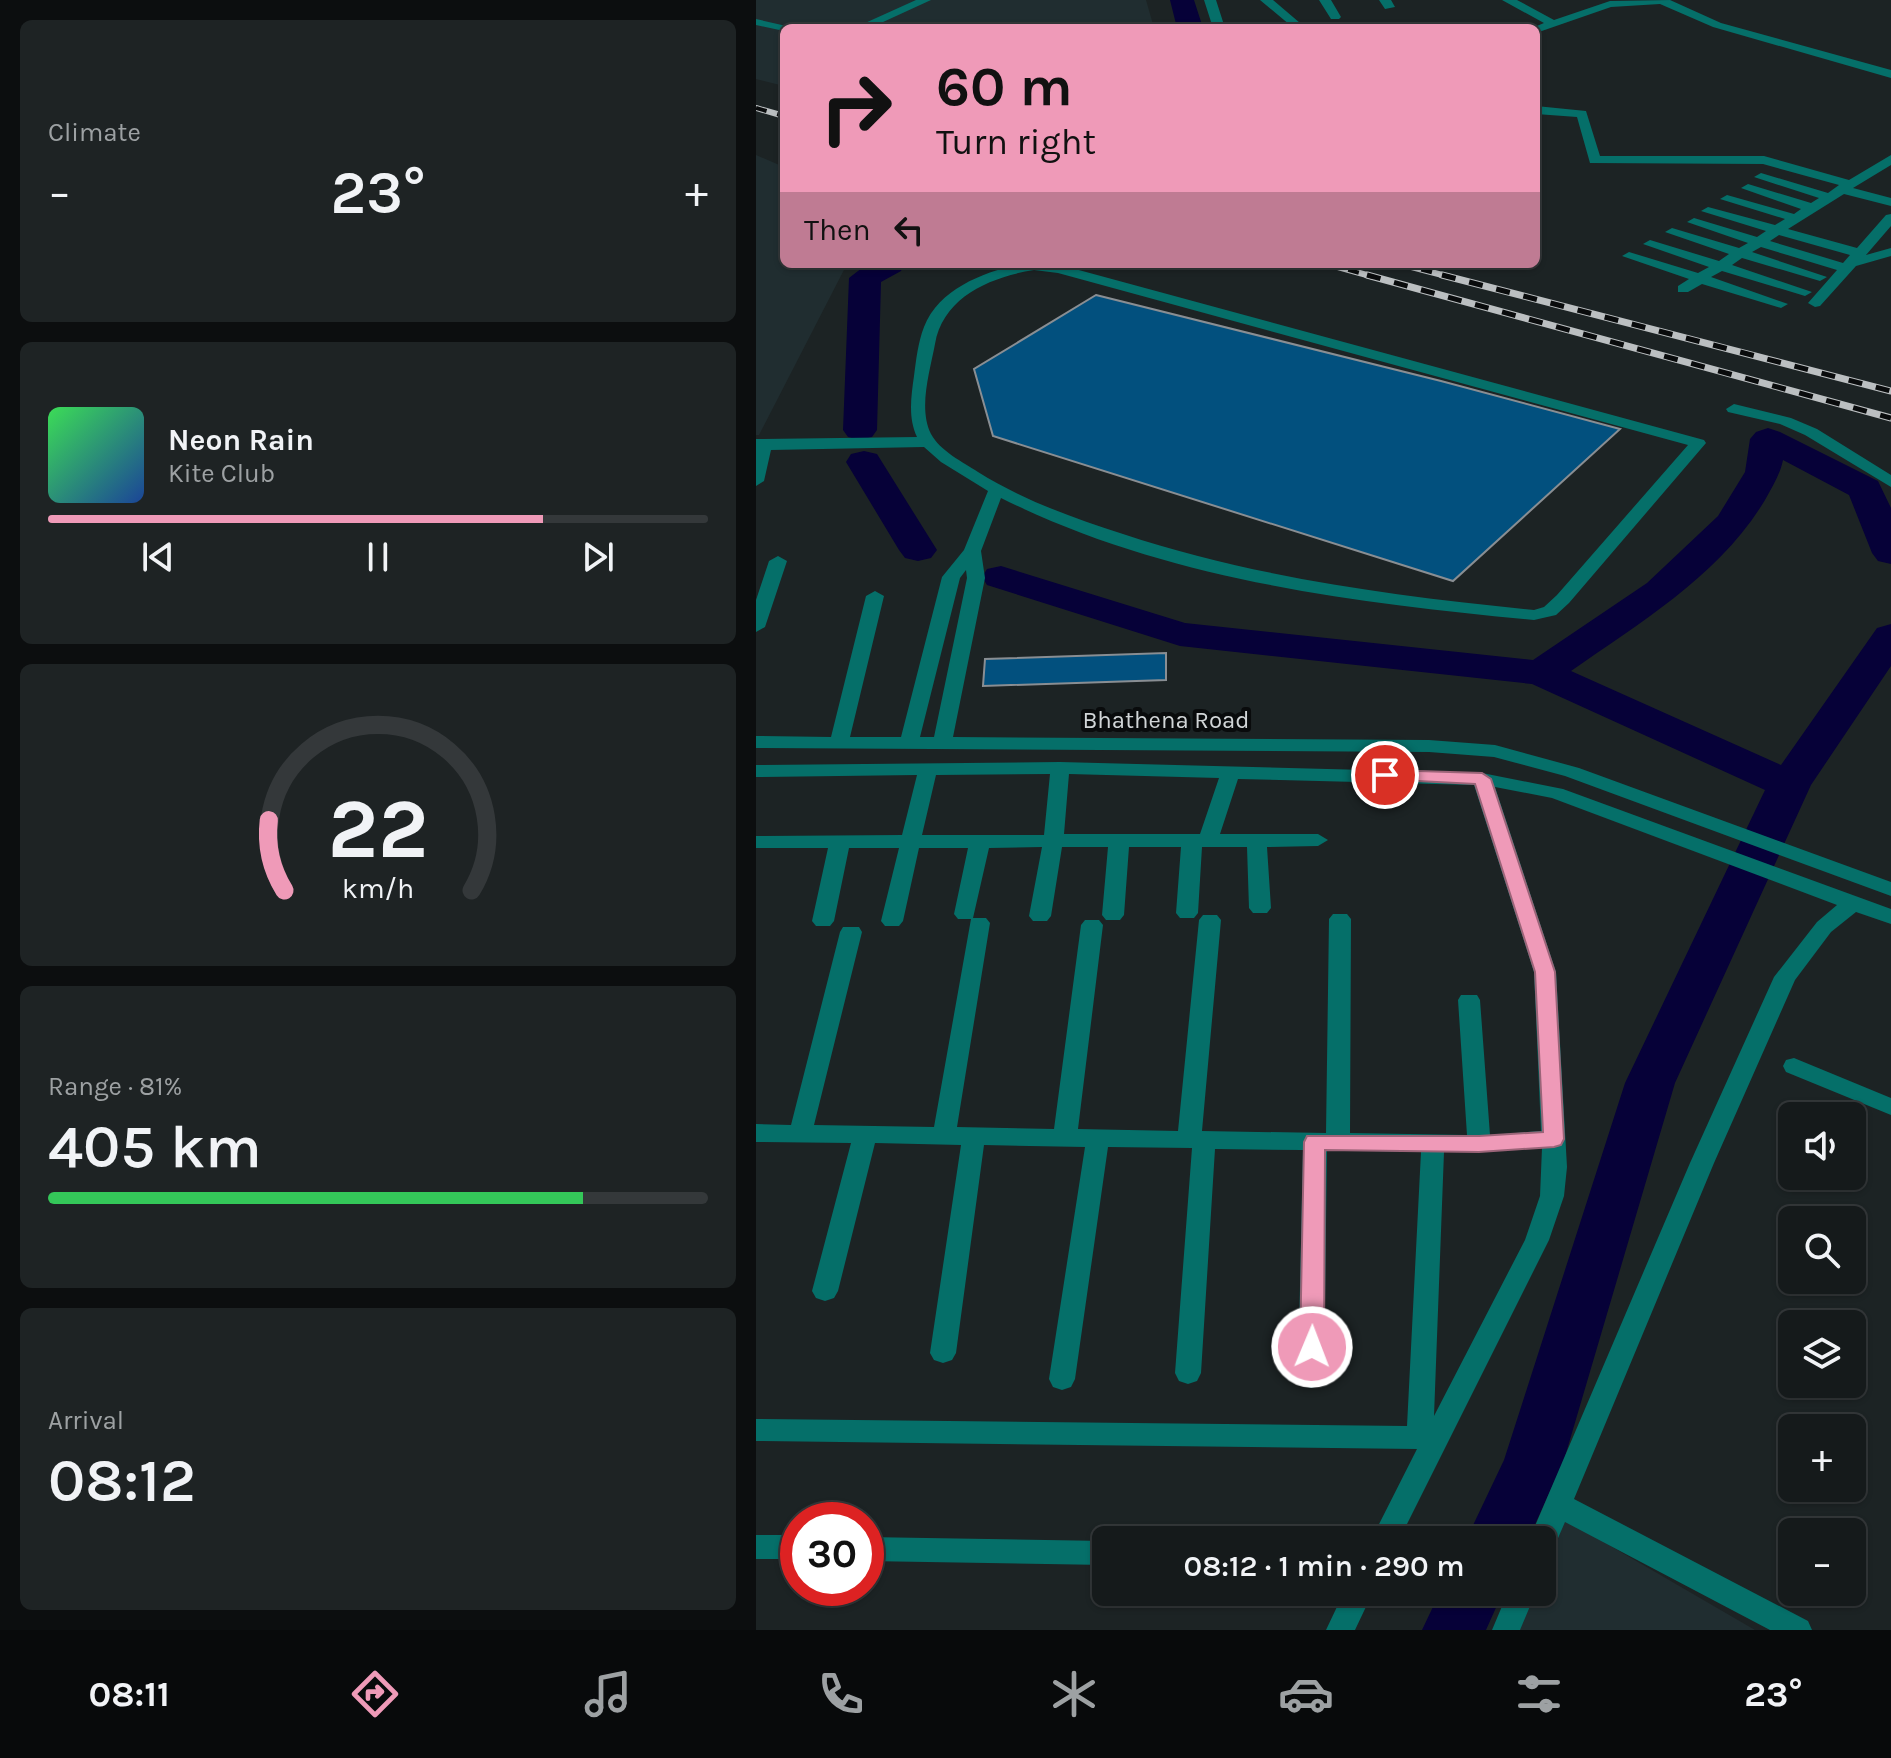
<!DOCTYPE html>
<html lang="en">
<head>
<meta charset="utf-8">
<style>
	body { margin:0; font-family:Karla,sans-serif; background:#1e2324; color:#f1f3f6; height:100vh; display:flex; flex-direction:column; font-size:30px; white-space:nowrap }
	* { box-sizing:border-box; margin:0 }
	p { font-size:26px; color:#9da1a3 }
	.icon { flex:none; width:44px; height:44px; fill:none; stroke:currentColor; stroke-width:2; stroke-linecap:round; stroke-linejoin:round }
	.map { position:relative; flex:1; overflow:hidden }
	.drawer { display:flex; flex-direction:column; gap:20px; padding:20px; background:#0c0e0f; width:756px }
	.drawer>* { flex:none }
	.hud { position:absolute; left:24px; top:24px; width:760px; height:244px; border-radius:12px; box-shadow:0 2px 6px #0004,0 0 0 2px #34383a; background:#ef9ab8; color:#111; overflow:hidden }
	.fabs { position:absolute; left:1022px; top:1102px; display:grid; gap:16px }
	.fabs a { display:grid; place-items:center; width:88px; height:88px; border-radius:12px; background:#151a1b; box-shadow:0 2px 6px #0004,0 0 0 2px #34383a; font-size:40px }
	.speed { position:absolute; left:24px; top:1502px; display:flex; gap:16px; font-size:40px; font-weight:700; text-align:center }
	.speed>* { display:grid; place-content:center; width:104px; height:104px; border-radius:50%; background:#151a1b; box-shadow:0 2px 6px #0004,0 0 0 2px #34383a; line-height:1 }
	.speed .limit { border:12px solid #d22; background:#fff; color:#111 }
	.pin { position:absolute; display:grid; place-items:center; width:68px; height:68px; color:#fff; margin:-34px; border:4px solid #fff; border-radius:50%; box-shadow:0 2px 8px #0007 }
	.me { position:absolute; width:88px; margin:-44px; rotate:1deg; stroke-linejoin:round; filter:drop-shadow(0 0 6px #0008) }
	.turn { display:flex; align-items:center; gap:28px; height:168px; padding:0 24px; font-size:36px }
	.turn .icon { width:104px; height:104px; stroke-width:2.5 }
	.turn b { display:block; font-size:56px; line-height:68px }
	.then { display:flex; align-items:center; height:76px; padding:0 24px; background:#0003; gap:16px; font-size:30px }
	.big { font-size:60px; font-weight:600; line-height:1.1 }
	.drawer .card { flex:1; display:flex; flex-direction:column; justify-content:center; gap:12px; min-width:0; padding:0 28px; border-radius:12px; background:#1e2324 }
	.drawer .dial { align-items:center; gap:0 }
	.dial svg { height:208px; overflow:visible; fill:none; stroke:#34383a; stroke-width:7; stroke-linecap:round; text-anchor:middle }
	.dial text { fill:#f1f3f6; stroke:none }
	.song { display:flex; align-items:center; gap:24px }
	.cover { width:96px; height:96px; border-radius:12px; background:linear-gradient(135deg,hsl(130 70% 55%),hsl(220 70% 35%)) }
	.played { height:8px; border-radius:4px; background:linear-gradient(90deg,#ef9ab8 75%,#34383a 75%) }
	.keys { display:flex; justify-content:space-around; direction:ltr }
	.heat { display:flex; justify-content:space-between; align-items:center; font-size:44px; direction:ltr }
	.charge { height:12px; border-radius:6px; background:linear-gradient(90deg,#34c759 81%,#34383a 0) }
	.trip { position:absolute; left:336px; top:1526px; width:464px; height:80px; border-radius:12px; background:#151a1b; box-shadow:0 2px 6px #0004,0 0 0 2px #34383a; font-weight:600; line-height:80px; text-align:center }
	.menu { display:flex; height:128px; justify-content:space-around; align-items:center; background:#080a0b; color:#9da1a3 }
	.menu .icon { width:56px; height:56px }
	.menu .on { color:#ef9ab8 }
	.menu b { font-size:36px; color:#f1f3f6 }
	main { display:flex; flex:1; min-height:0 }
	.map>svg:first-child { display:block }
	.built { fill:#202d30 }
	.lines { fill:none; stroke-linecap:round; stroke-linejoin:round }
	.river { fill:#060138; fill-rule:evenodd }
	.building { fill:#02507e; stroke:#898e93; stroke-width:2 }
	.minor { fill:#056f69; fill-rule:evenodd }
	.rail-far1-casing { stroke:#bbbfc1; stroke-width:6 }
	.rail-casing { stroke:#bbbfc1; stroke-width:7 }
	.rail-far1 { stroke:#090b0c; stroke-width:4; stroke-dasharray:11; stroke-linecap:butt }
	.rail { stroke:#090b0c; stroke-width:5; stroke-dasharray:14; stroke-linecap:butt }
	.route { fill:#ef9ab8; stroke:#9b6478; stroke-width:2 }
	.labels { text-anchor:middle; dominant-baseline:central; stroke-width:8; stroke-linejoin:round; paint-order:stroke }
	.street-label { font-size:24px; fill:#d1d5d7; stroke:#090b0c }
</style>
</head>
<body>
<main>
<section class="drawer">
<div class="card"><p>Climate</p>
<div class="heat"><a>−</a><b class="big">23°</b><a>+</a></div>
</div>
<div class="card">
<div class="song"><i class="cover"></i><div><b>Neon Rain</b><p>Kite Club</p></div></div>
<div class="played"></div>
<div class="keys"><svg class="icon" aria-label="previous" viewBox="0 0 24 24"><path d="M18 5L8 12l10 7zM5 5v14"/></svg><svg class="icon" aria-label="pause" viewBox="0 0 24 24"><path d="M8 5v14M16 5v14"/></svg><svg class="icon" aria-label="next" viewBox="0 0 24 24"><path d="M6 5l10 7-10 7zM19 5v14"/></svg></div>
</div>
<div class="card dial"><svg viewBox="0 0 100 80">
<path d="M14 69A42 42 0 1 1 86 69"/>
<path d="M14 69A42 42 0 0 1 8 42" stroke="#ef9ab8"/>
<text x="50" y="56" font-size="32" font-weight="700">22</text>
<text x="50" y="72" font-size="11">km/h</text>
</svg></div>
<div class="card"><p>Range · 81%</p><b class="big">405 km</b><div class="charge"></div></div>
<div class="card"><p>Arrival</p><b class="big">08:12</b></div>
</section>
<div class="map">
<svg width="1135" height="1630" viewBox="0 0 1135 1630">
	<rect width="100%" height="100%" fill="#1c2324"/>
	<!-- built -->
	<path class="built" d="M0 0H390L398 28H28V86L0 79Z
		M0 155 28 167V264H91L3 435H0Z
		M808 1519 999 1630H762L778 1592H786V1573Z"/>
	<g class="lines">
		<!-- river -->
		<path class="river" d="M414 0H438L447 28H421Z
			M111 264H149L145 271 125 282 121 430 116 437 104 440 92 437 87 430 93 278Z
			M1012 428 1024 432 1122 481 1135 508V564L1122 561 1116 553 1093 495 1027 460C1024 475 1016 487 1009 500 964 575 885 622 815 671L1025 765 1121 628 1135 624V666L1055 785 919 1083 808 1460 772 1540H710L748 1460 869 1083 1009 790 776 684 424 646 231 585 226 577 231 569 245 566 429 623 777 660 891 583 962 516 989 472 994 439 1000 432Z
			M108 451 121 454 181 550 175 558 162 561 149 558 143 550 90 462 95 454Z
			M684 1592H747L730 1630H666Z"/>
	</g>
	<!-- building -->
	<path class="building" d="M340 295 685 381 864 429 697 581 237 436 218 369Z
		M410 653V680L227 686 229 659Z"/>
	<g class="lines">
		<!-- minor -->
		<path class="minor" d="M160 0H175L114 28H98Z
			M448 0H460L469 28H457Z
			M504 0H517L544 23 534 25Z
			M563 0H575L585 17 583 19H575Z
			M623 0H635L639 7 629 9Z
			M746 0H761L798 20 854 1 914 0 965 23 1135 70V78L957 27 904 4 855 7 780 33V28H776L788 23Z
			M0 19 39 28H28V31L0 25Z
			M780 106 830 111 844 156H1008L1093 180 1135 155V165L1097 188 1135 198V206L1088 194 1032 229 1101 248 1130 215 1135 214V226L1110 255 1135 248V256L1100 266 1064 306 1059 307 1052 303 1081 270 1005 247 996 252 1071 277 1064 281 986 258 976 265 1056 292 1049 296 966 271 955 277 1032 304 1025 308 946 284 932 292H922V286L933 279 866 256 873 252 942 273 953 267 887 244 894 240 963 261 973 254 909 232 916 228 983 248 992 243 931 222 938 218 1001 237 1010 231 945 211 952 207 1019 225 1029 219 964 199 971 195 1038 214 1045 209 985 188 992 184 1055 203 1063 198 998 177 1005 173 1072 193 1083 185 1007 164 834 163 821 117 780 114ZM1023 235 1094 255 1087 263 1014 241Z
			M263 264 308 266 948 440 950 443 813 603 800 615 778 620C599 603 409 580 245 498L225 551 229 578 197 737 673 740 739 745 823 768 1135 882V896L809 776 738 757 673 752 0 748V736L75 737 110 596 119 591 128 596 94 737H145L186 577 208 550 232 491 185 462 168 447 15 450 8 481 0 486V439L161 437C152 418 155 397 158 376 160 361 162 342 168 327 183 289 226 273 263 264ZM278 270 302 273 932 445 801 595 788 607 778 610C639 596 500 578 367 534 317 518 267 500 222 472 207 462 184 451 175 434 162 408 174 371 179 344 187 297 234 277 278 270ZM210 570 211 578 178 737H164L204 578Z
			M978 404 1035 418 1061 429 1135 475V487L1049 435 1024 424 972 412 970 409Z
			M22 556 31 561 9 627 0 632V600L13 561Z
			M304 762 726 773 807 789 1135 909V924L1100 912 1075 932 1039 980 958 1163 818 1499 1052 1621 1056 1630H1014L809 1522 796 1552 786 1555V1540H773L934 1163 1018 977 1061 922 1081 905 796 798 739 787 800 972 811 1167 808 1196 793 1240 643 1540H615L661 1449 0 1441V1419L651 1426 665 1152 571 1150 568 1377 564 1385 555 1388 546 1385 542 1377 547 1150 459 1149 445 1373 441 1381 432 1384 423 1381 419 1373 436 1148 352 1147 319 1379 315 1387 306 1390 297 1387 293 1379 329 1147 228 1145 200 1353 196 1360 187 1363 178 1360 174 1353 205 1145 119 1143 82 1291 78 1298 69 1301 60 1298 56 1291 95 1143 0 1142V1124L35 1125 84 932 87 927H103L106 932 58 1125 178 1127 215 919H202L198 914 212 848H163L147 921 143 926H129L125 921 143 848H93L78 921 74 926H60L56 921 72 848H0V836L146 835 161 775 0 777V765ZM294 774 288 835H166L180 775ZM313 774 463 778 444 834H308ZM482 779 718 785 778 972 785 1131 734 1135 724 1000 721 995H705L702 1000 711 1135 594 1133 595 919 591 914H577L573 919 570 1133 446 1131 465 920 461 915H447L443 920 422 1131 322 1129 347 925 343 920H329L325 925 298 1129 201 1127 234 923 230 918H217L233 848 286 847 273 916 277 921H291L295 916 306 847H352L346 915 350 920H364L368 915 373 847H425L420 913 424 918H438L442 913 446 847H491L493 908 497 913H511L515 908 511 847 562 846 572 840 562 834H464ZM786 1148 784 1196 769 1240 678 1416 688 1152Z
			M1038 1058 1135 1098V1115L1030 1072 1027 1066 1030 1060Z
			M0 1535H42V1559H0Z
			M110 1537 350 1541V1565L110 1561Z
			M588 1592H617L599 1630H570Z
			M752 1592H780L764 1630H736Z"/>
		<defs>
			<path id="rail-far1" d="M0 108 28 116
				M571 264 618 277
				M644 264 694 277"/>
			<path id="rail" d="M611 275 1135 418
				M686 275 1135 391"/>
		</defs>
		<!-- rail-far1 casing -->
		<use href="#rail-far1" class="rail-far1-casing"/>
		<!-- rail casing -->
		<use href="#rail" class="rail-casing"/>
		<!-- rail-far1 -->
		<use href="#rail-far1" class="rail-far1"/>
		<!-- rail -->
		<use href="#rail" class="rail"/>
	</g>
	<!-- route -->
	<path class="route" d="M629 770 726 773 735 779 799 972 808 1139 805 1145 798 1147 723 1152 569 1150 568 1347 564 1354 556 1357 548 1354 544 1347 548 1142 551 1136H723L787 1132 779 972 719 784 623 779 620 775Z"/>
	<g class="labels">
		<!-- street labels -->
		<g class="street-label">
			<text x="410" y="720">Bhathena Road</text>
		</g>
	</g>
</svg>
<div class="fabs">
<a><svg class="icon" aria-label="sound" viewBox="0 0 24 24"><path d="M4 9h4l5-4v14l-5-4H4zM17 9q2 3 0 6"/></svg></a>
<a><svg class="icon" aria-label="search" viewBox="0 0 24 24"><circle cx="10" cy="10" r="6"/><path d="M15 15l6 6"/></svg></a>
<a><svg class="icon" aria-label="layers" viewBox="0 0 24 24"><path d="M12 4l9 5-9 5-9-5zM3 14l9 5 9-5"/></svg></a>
<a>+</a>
<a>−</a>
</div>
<div class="speed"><div class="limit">30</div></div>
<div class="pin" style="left:629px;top:775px;background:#d93025"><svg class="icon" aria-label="arrive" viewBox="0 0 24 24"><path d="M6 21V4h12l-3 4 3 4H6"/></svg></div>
<svg class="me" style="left:556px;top:1347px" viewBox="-20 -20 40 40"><circle r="17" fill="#ef9ab8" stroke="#fff" stroke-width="3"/><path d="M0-11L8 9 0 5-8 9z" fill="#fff"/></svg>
<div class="trip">08:12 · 1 min · 290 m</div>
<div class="hud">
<div class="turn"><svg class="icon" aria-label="right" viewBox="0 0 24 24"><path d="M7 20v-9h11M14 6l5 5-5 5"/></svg><div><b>60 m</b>Turn right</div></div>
<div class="then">Then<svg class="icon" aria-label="left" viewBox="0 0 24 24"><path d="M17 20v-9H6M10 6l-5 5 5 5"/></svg></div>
</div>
</div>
</main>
<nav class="menu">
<b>08:11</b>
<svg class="icon on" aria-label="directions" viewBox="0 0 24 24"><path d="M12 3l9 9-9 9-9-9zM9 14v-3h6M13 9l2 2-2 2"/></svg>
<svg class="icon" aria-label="music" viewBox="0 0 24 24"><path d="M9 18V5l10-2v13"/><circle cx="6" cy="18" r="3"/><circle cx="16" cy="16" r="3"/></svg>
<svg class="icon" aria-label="phone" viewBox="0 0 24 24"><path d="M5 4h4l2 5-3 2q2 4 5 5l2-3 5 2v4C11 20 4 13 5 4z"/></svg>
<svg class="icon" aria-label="climate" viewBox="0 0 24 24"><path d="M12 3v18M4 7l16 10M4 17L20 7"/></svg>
<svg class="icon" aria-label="car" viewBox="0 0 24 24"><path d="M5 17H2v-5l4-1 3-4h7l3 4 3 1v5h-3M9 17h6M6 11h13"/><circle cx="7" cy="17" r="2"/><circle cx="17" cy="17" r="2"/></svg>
<svg class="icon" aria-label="filters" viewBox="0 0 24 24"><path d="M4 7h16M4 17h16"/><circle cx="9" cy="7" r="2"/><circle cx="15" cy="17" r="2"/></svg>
<b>23°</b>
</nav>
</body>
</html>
